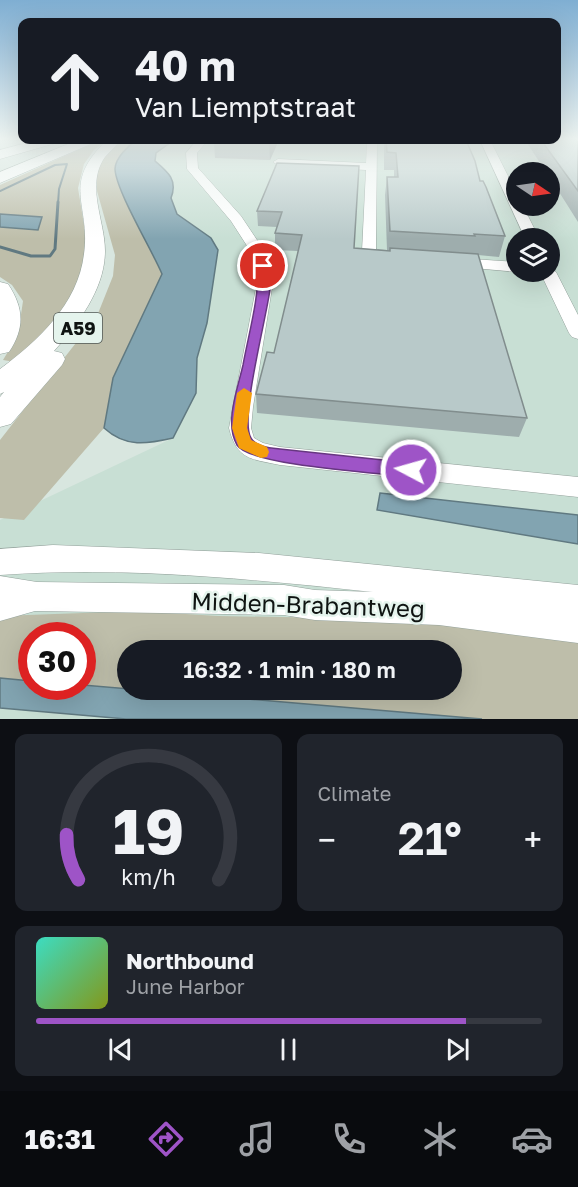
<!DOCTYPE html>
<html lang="en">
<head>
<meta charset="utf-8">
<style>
	body { margin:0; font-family:"Golos Text",sans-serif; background:#20242c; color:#f1f3f6; height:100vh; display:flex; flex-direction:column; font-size:22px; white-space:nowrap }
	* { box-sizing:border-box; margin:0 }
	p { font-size:20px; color:#9ea1a6 }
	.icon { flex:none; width:33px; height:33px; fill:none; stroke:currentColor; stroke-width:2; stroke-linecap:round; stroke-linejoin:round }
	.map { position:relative; height:719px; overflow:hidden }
	.details { display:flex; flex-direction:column; gap:15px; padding:15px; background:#0d0f14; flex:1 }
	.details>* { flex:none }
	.top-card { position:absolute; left:18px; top:18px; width:543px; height:126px; border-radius:12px; box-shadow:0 6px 24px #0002; background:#171b24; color:#f1f3f6; overflow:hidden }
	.needle { width:39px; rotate:103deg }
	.tools { position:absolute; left:506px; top:162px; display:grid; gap:12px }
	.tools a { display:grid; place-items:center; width:54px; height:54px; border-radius:50%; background:#171b24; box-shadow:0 6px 24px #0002; font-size:30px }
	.speed { position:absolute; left:18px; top:622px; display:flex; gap:12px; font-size:30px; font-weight:700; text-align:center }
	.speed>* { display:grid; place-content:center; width:78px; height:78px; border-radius:50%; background:#171b24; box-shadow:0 6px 24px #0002; line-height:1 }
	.speed .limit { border:9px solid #d22; background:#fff; color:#111 }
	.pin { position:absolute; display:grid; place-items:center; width:51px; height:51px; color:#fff; margin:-26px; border:3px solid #fff; border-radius:50%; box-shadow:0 2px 6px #0007 }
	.me { position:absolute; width:66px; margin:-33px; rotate:276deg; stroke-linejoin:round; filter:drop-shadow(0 0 4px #0008) }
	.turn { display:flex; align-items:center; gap:21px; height:126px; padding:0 18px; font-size:27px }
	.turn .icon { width:78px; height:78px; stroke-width:2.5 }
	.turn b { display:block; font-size:42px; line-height:51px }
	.big { font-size:45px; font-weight:600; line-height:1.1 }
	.details .tile { flex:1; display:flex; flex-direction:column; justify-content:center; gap:9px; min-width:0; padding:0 21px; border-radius:12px; background:#20242c }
	.details .dial { align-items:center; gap:0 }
	.dial svg { height:156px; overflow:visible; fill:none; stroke:#363941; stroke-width:7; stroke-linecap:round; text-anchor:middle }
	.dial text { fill:#f1f3f6; stroke:none }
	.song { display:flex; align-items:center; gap:18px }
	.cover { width:72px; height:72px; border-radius:9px; background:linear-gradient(135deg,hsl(170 70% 55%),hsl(70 70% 35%)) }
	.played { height:6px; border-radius:3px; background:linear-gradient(90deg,#9e54c7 85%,#363941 85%) }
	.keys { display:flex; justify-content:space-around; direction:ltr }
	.heat { display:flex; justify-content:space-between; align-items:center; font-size:33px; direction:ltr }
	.details .tiles { flex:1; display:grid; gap:15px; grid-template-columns:1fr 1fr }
	.tile:last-child { grid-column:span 2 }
	.trip { position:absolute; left:117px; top:640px; width:345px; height:60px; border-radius:30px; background:#171b24; box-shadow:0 6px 24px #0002; font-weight:600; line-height:60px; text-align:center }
	.tabs { display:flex; height:96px; justify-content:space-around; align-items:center; background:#090b0e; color:#9ea1a6 }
	.tabs .icon { width:42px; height:42px }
	.tabs .current { color:#9e54c7 }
	.tabs b { font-size:27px; color:#f1f3f6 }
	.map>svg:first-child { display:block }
	.built { fill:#c8dfd4; fill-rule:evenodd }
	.green { fill:#bebeaa }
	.water { fill:#82a4b1; stroke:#607981; stroke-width:1.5 }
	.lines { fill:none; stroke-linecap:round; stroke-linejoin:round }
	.stream-far1 { stroke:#607981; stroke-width:2 }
	.stream { stroke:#607981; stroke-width:3 }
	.minor-casing { stroke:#94a29c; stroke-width:1 }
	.highway-casing { stroke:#94a29c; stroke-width:1 }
	.minor { fill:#fff; fill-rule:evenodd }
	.highway { fill:#fff; fill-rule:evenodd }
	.wall { fill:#9eadad }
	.shaded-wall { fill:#818d8d }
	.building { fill:#b8c9c9; stroke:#818d8d; stroke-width:1.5 }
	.route { fill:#9e54c7; stroke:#673781; stroke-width:1.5 }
	.slow { fill:#f59e0b }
	.labels { text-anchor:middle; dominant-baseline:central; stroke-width:5; stroke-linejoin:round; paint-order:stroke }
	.shield { fill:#e5f4ed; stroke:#4f5754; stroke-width:1.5 }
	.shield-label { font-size:18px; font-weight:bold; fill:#0f1412 }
	.near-street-label { font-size:24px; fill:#0f1412; stroke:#e5f4ed }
</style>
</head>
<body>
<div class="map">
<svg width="578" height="719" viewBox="0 0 578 719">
	<rect width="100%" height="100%" fill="#d8e6df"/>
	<!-- built -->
	<path class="built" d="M578 138V719H0V520L173 438 196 393 197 358 207 323 218 250 211 238 177 213 171 198 174 190 167 171 155 161 156 153 161 148 174 140ZM516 172H549V206H516ZM516 238H549V272H516ZM32 636H82V687H32ZM128 651H452V690H128Z"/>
	<!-- green -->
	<path class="green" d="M100 140H107L94 150 84 164 78 188 87 243V264L69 307 15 362 3 360 18 335 23 301 12 285 0 277V185Z
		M122 140H137L125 151 116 164 124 196 162 274 113 378 104 428 24 520 0 518V440L97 316 113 276 115 255 97 191V176L101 160Z
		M138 611 218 616 395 619 578 632V719H482L140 690H452V651H128L127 689 83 685 82 636H32L31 681 0 678V616Z"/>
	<!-- water -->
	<path class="water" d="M137 140H174L156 153 155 161C168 172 178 180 171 198L177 214 211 238 218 250 207 323 197 358 196 393 173 438C147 444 126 448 104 428L113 378 162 274C152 250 116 191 115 169 115 158 129 145 137 140Z
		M0 214 42 217 38 230 0 227Z
		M380 493 578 515V544L377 510Z
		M0 678 31 681 32 687H82L83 685 482 719H126L0 708Z"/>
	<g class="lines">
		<!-- stream-far1 -->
		<path class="stream-far1" d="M0 191 55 165 67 164 59 189 58 204"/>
		<!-- stream -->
		<path class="stream" d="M0 247 31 256H50L55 249 58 202"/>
		<defs>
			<path id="minor" d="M197 140H208L197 153 198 168 241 216 265 252 271 266 272 288 253 407 251 428 254 438 263 443 280 447 578 477V497L280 465C251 459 237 460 229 428L256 288 255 266 251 252 231 221 187 169 186 153Z
				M367 140H377L376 249 395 256 398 259 390 264 371 259 362 251 366 170 278 165 273 162 278 159 366 163Z
				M480 140H490L516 192V206H523L539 238H525Z
				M456 258 516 262 517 272 451 266 448 263Z
				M549 268 556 272 578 315V339L572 337 569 333 540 272H549Z
				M53 545 259 553 578 585V643L439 625 315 620 284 615 35 611 0 621V576L37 582 284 585 315 590 373 592C252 579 121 566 0 575V549Z"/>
			<path id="highway" d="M38 140H58L56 143 0 159V150Z
				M78 140H95L93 143 0 183V172Z
				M107 140H121C116 146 110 151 105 157 85 185 105 220 105 251 105 289 78 324 54 351L62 353 65 359 62 365 11 424 0 427V397L4 392 0 394V369C38 341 78 304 84 254 91 203 60 185 107 140Z
				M0 282 8 284C24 308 25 328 9 352L0 354Z"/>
		</defs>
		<!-- minor casing -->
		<use href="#minor" class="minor-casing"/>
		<!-- highway casing -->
		<use href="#highway" class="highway-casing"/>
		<!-- minor -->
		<use href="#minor" class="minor"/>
		<!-- highway -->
		<use href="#highway" class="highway"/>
	</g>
	<!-- wall -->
	<path class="wall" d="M578 138V222L549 176V172H546L525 140H556Z
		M279 140 270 160 215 158 214 142Z
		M384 140H466L480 181 505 236 499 257 478 255 527 418 519 437 257 413 256 394 274 353 298 251 275 250V233L277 227 258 226 257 211 277 163 354 248 387 250 385 195 387 177H394V170H384Z"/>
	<!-- shaded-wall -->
	<path class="shaded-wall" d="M272 140H279L270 160 269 144Z"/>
	<!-- building -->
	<path class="building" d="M556 138H578V191L541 140H556Z
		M215 140H272L269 144 214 142Z
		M386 140H466L475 161 480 181H483L486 187 505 236 474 234 475 236 390 231 387 177H398L396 153 387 152Z
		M277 163 359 166 354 248 390 251V248L478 254 527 418 256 394 267 352 274 353 302 235 275 233 282 212 257 211Z"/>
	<!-- sky -->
	<linearGradient id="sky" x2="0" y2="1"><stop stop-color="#7faed2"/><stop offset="0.58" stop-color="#edf4f1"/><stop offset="1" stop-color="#edf4f1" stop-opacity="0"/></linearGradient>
	<rect width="578" height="239" fill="url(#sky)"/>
	<!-- route -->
	<path class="route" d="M263 262 269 266C269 273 270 281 270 289 267 316 239 420 251 438 256 447 271 448 280 449L411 463 417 465 419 470 417 475 411 477C382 473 250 466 237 445 224 423 238 388 243 365 249 332 259 299 258 266Z"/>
	<!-- slow -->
	<path class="slow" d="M244 388 252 393 247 428 251 440 267 447 269 452 267 457 261 458 239 448 232 428 237 393Z"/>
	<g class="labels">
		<!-- shield labels -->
		<rect class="shield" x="54" y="313" width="48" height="30" rx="4.5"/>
		<g class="shield-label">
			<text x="78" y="328">A59</text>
		</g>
		<!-- near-street labels -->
		<g class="near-street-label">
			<text transform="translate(308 604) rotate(2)">Midden-Brabantweg</text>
		</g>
	</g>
</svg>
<div class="tools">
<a><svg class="needle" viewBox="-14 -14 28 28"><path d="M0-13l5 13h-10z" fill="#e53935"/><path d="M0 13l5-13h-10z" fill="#9ea1a6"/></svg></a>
<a><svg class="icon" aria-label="layers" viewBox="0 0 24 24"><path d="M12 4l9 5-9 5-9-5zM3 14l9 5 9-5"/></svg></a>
</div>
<div class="speed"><div class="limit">30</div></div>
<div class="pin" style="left:263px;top:266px;background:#d93025"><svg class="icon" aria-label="arrive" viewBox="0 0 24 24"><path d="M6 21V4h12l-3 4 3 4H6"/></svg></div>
<svg class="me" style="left:411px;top:470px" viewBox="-20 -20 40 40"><circle r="17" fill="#9e54c7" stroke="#fff" stroke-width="3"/><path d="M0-11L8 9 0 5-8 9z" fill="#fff"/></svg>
<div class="trip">16:32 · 1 min · 180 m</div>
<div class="top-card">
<div class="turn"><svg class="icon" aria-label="ahead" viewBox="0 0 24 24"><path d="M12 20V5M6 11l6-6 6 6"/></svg><div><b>40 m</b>Van Liemptstraat</div></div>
</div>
</div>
<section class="details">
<div class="tiles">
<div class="tile dial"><svg viewBox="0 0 100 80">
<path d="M14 69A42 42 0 1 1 86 69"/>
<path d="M14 69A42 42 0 0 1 8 46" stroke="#9e54c7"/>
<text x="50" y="56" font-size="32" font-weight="700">19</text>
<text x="50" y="72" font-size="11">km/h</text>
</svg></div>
<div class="tile"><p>Climate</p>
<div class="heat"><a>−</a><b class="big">21°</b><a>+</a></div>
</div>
<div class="tile">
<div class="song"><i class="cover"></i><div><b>Northbound</b><p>June Harbor</p></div></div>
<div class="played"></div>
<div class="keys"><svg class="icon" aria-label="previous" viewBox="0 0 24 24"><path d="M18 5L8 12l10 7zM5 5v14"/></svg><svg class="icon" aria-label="pause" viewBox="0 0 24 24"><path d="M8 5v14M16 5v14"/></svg><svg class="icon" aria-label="next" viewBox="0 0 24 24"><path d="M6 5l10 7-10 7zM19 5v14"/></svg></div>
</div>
</div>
</section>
<nav class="tabs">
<b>16:31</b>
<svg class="icon current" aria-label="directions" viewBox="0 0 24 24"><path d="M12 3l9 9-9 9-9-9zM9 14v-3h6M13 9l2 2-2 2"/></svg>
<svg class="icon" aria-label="music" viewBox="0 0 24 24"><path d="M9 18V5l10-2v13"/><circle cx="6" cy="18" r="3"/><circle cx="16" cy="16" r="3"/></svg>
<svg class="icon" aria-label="phone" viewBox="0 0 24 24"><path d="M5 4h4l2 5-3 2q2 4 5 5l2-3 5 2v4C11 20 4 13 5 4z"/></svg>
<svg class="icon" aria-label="climate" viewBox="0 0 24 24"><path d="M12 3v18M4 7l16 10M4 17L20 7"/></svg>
<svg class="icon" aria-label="car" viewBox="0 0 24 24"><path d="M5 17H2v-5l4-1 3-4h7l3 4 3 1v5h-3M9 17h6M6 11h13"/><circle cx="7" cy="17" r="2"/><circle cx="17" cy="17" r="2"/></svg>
</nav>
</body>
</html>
